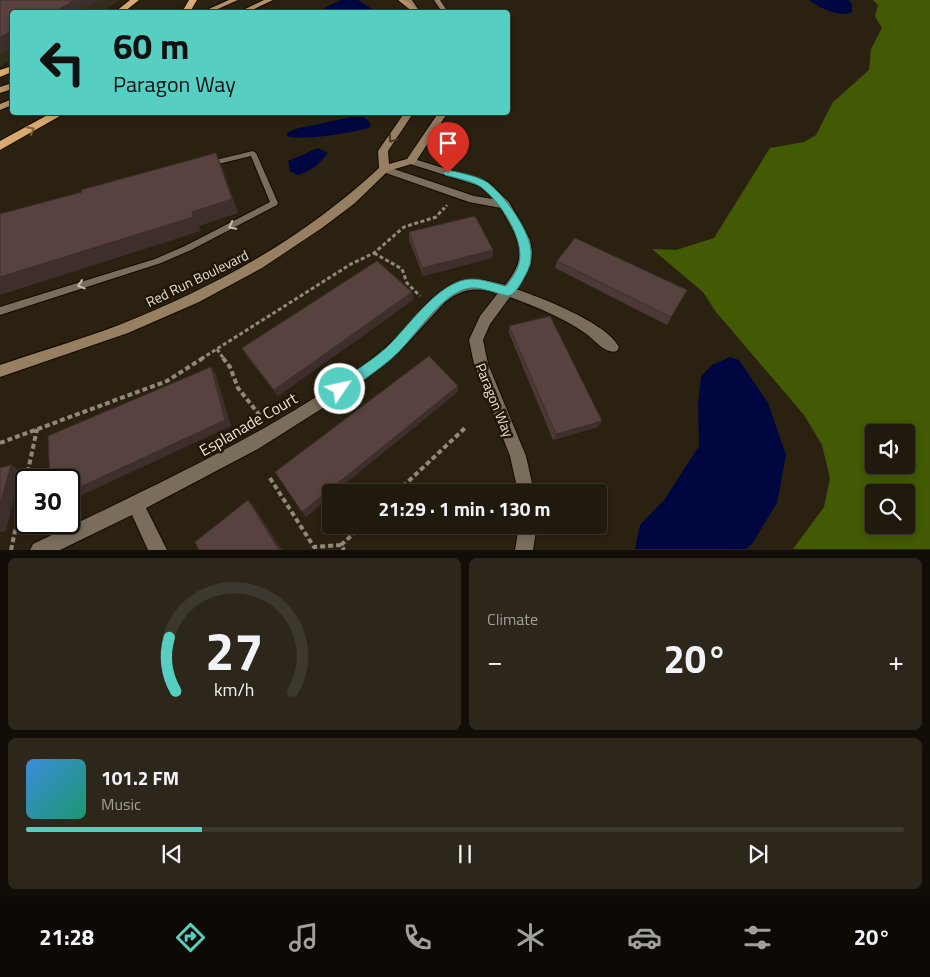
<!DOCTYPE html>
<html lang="en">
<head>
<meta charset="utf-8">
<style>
	body { margin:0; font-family:"Titillium Web",sans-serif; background:#2d261b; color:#f1f3f6; height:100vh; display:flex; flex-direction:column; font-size:19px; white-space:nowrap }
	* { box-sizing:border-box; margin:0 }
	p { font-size:16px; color:#a2a09d }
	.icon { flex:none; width:28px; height:28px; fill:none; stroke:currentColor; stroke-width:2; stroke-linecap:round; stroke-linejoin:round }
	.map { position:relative; height:550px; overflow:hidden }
	.panel { display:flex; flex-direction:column; gap:8px; padding:8px; background:#120e07; flex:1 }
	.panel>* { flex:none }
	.top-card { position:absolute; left:10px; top:10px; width:500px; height:105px; border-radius:5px; box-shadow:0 2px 8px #0003,0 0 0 1px #3d382e; background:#57cec2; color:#111; overflow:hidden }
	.buttons { position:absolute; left:865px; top:424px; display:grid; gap:10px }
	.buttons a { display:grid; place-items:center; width:50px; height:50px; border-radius:5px; background:#20190d; box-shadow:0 2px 8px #0003,0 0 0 1px #3d382e; font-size:25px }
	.speed { position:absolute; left:15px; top:469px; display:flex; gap:10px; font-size:25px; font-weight:700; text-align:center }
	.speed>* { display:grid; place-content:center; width:65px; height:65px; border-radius:50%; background:#20190d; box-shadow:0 2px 8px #0003,0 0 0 1px #3d382e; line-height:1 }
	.speed .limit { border:2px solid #111; border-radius:8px; background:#fff; color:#111 }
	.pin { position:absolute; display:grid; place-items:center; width:42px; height:42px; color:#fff; margin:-51px -21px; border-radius:50% 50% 50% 0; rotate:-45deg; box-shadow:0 0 5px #0007 }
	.pin .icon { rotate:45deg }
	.me { position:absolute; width:55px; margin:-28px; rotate:56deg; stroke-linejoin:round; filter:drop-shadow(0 0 4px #0008) }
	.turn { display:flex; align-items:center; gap:18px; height:105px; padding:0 20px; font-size:22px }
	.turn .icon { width:65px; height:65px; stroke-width:2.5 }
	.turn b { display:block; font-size:35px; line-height:42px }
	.big { font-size:38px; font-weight:700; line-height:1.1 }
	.panel .tile { flex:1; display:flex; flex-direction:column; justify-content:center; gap:8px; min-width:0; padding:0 18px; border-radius:8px; background:#2d261b }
	.panel .dial { align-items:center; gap:0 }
	.dial svg { height:130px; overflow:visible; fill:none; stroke:#3d382e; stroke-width:7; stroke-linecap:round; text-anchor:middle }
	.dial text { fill:#f1f3f6; stroke:none }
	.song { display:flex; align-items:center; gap:15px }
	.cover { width:60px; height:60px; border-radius:8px; background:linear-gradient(135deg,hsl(210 70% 55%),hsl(160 70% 35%)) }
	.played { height:5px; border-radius:2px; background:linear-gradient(90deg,#57cec2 20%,#3d382e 20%) }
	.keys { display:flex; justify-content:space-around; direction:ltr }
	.heat { display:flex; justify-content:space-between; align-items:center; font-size:28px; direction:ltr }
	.panel .tiles { flex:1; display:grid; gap:8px; grid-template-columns:1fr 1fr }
	.tile:last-child { grid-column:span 2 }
	.trip { position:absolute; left:322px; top:484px; width:285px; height:50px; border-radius:5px; background:#20190d; box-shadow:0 2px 8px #0003,0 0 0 1px #3d382e; font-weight:700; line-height:50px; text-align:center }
	.tabs { display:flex; height:80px; justify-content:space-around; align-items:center; background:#0d0a05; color:#a2a09d }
	.tabs .icon { width:35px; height:35px }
	.tabs .current { color:#57cec2 }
	.tabs b { font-size:22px; color:#f1f3f6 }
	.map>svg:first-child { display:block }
	.commercial { fill:#342d1c }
	.forest { fill:#415a03; fill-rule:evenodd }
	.water { fill:#000740 }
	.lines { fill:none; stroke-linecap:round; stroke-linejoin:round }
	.lane-casing { stroke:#130a01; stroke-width:2 }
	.street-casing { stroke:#130a01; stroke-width:2 }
	.secondary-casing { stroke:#130a01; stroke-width:2 }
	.primary-casing { stroke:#130a01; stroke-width:2 }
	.highway-casing { stroke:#130a01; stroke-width:2 }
	.path-far2 { stroke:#90887b; stroke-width:2.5; stroke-dasharray:3 2; stroke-linecap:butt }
	.path-far1 { stroke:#90887b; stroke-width:3; stroke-dasharray:4 2.5; stroke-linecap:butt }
	.path { stroke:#90887b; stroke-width:4; stroke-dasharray:5 3; stroke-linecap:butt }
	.lane { fill:#7a6d5c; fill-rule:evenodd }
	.street { fill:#7a6d5c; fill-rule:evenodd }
	.secondary { fill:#977f62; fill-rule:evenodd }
	.primary { fill:#b49167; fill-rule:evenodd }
	.highway { fill:#daa96f; fill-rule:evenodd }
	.wall { fill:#4c3936 }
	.shaded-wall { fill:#3e2e2c }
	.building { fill:#58423f; stroke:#3e2e2c }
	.oneway { stroke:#7e603c }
	.oneway2 { stroke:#4a3b28 }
	.oneway3 { stroke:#c6beb1 }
	.route { fill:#57cec2; stroke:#39867e }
	.labels { text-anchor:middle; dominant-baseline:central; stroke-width:5; stroke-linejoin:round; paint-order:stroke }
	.street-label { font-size:14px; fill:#e7e0d6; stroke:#211708 }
	.near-street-label { font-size:16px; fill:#e7e0d6; stroke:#211708 }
</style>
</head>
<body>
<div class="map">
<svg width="930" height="550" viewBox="0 0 930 550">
	<rect width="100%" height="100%" fill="#2b2111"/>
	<!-- commercial -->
	<path class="commercial" d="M0 0H119L102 12H12V60L0 66Z"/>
	<!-- forest -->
	<path class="forest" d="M873 0H930V549H793L824 507 830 478 822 445 804 415 716 312 703 292 652 249 676 250 714 238 770 148 804 142 816 135 833 102 869 70 871 49 882 28 875 16 878 5ZM874 432H906V465H874ZM874 492H906V525H874Z"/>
	<!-- water -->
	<path class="water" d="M341 0H358L376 12H316Z
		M809 0H849L852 5V12C839 18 820 8 809 0Z
		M351 117H363L369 121 371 127C360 132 294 142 287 136V133L295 129Z
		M318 148 328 153C320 163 311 172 298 175L290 171 288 161Z
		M730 357 739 360 768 403 786 455 777 503 752 544 746 549H635L640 525 664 500 699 446 698 402 701 376 712 365Z"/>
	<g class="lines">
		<defs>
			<path id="lane" d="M253 151 256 153 278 203 277 205 191 250 161 263 0 315V307L155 259 185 246 270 202 251 156 210 166 206 164 207 162Z"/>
			<path id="street" d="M411 158 488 182 509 202 530 240 532 252 531 264 524 278 516 289C542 298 607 323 619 347L617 351C605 355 594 339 585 333 562 317 536 307 510 297L490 324 483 340 488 364 526 456 534 492H518L510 456 474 364 469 340 480 316 498 293C477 287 463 288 445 302L400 351 356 387 258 449 146 508 167 550H148L132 515 60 550H30L33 544C145 490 259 439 361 367 378 355 393 342 407 327 439 291 452 269 505 285 531 253 518 240 501 208L469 202 380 171 379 169 380 167H388L474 196 493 199 480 186 407 163 406 161Z
				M519 525H537L533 550H515Z"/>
			<path id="secondary" d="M405 0H412L420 12H414Z
				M434 0H440L448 12H442Z
				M405 112H414L388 151 389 164 407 159 439 112H448L415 163 388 171 355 203 322 228 262 268 199 302 128 333 0 377V365C40 351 80 340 119 325 215 287 304 238 379 168L378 151Z"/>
			<path id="primary" d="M229 0H238L211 12H202Z
				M264 0H273L248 12H239Z
				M398 0H405L421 12H413Z
				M12 83V89L0 93V87Z
				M12 99V105L0 110V104Z"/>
			<path id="highway" d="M130 0H139L124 12H115Z
				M189 0H197L190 12H182Z
				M12 66V72L0 77V70Z
				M53 112H67L0 150V141Z"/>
		</defs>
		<!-- lane casing -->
		<use href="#lane" class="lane-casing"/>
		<!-- street casing -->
		<use href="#street" class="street-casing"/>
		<!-- secondary casing -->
		<use href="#secondary" class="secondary-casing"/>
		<!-- primary casing -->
		<use href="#primary" class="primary-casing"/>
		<!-- highway casing -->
		<use href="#highway" class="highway-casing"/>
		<!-- path-far2 -->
		<path class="path-far2" d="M443 210 447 205"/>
		<!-- path-far1 -->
		<path class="path-far1" d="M374 253 402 269 407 283 420 296
			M217 349 224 359
			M201 359 351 264 374 253 404 227 436 217 444 208"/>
		<!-- path -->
		<path class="path" d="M223 358 230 367 238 388 261 417
			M0 443 167 381 203 358
			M270 478 314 547 341 545 344 550
			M26 480 37 429
			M397 492 465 428
			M341 545 363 525
			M11 550 26 480"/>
		<!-- lane -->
		<use href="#lane" class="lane"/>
		<!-- street -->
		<use href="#street" class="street"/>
		<!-- secondary -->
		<use href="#secondary" class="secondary"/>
		<!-- primary -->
		<use href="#primary" class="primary"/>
		<!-- highway -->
		<use href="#highway" class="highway"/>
	</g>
	<!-- wall -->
	<path class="wall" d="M409 232 493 250 492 258 423 276 409 240Z
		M557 261 687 290 667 325 555 268Z
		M412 292 413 300 278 396 246 355 242 348Z
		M509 326 602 421 598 427 553 440 509 333Z"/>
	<!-- shaded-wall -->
	<path class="shaded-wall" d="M74 0H99L81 12H52Z
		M12 31V48L0 54V37Z
		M216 153 222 167 238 213 199 226 201 231 0 295V277L192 212Z
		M493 250 492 258 423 276 422 268Z
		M412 292 413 300 278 396 274 390Z
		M211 367 216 374 231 426 69 501V492Z
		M458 386V392L335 492H331V496L306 517 302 512Z
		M602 421 598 427 553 440 556 434Z
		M11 465 21 471 6 531 0 532V504Z
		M248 500 253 505 282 550H279Z"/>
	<!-- building -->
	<path class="building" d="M0 0H74L67 5 52 12H12V31L0 37Z
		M216 153 232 199 192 212 193 217 0 277V214L82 192 81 190Z
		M475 216 493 250 422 268 409 232Z
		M575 238 687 290 671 317 557 261Z
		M377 261 412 292 274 390 242 348Z
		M550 316 602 421 556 434 509 326Z
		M429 356 458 386 302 512 275 472Z
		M211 367 225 420 69 492V480H50L48 436Z
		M11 465 0 504V468Z
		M248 500 279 550H199L195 542Z"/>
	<!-- one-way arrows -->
	<defs><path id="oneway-chevron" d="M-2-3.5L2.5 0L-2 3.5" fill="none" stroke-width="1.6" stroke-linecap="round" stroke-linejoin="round" transform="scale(1.25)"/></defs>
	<use class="oneway" href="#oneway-chevron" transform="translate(31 130) rotate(-28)"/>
	<use class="oneway2" href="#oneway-chevron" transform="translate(392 139) rotate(127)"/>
	<g class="oneway3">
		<use href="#oneway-chevron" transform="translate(232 226) rotate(153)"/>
		<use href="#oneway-chevron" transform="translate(81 285) rotate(162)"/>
	</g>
	<!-- route -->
	<path class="route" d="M448 170C460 173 479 176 488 183 505 196 532 233 531 254 531 262 529 269 525 276 521 283 516 294 508 296 498 294 482 287 471 288 441 291 414 340 391 359 377 371 360 382 345 393L340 395 335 393 333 389 335 384C352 373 370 362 385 349 408 328 439 279 472 279 483 279 495 284 506 286 511 279 517 272 519 263 525 239 500 201 481 187 472 181 456 178 445 175L443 173Z"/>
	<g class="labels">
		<!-- street labels -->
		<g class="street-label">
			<text transform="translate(197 278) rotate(-26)">Red Run Boulevard</text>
			<text transform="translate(495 400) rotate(68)">Paragon Way</text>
		</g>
		<!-- near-street labels -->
		<g class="near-street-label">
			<text transform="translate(248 424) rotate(-30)">Esplanade Court</text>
		</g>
	</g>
</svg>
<div class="buttons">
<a><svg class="icon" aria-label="sound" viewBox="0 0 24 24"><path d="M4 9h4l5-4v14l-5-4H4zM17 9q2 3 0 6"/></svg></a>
<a><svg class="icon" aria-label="search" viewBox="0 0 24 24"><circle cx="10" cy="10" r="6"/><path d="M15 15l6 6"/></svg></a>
</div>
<div class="speed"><div class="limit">30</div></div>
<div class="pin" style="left:448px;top:173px;background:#d93025"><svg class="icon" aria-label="arrive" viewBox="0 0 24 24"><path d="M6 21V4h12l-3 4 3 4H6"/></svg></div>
<svg class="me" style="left:340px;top:389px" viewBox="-20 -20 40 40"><circle r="17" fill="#57cec2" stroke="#fff" stroke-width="3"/><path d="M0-11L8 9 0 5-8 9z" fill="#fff"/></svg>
<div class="trip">21:29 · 1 min · 130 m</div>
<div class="top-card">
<div class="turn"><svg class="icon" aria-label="left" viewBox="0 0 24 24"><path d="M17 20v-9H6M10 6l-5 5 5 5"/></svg><div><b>60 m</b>Paragon Way</div></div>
</div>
</div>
<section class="panel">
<div class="tiles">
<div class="tile dial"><svg viewBox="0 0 100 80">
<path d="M14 69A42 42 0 1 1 86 69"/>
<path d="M14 69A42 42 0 0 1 10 36" stroke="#57cec2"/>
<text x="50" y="56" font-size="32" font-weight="700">27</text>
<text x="50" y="72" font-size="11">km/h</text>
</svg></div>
<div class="tile"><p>Climate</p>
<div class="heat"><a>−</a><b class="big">20°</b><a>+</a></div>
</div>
<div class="tile">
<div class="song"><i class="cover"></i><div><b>101.2 FM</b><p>Music</p></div></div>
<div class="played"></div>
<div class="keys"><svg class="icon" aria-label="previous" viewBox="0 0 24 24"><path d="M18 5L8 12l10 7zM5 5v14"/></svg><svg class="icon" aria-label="pause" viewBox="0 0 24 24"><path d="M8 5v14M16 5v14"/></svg><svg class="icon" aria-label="next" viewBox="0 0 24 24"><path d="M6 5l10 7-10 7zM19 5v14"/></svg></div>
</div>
</div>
</section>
<nav class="tabs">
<b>21:28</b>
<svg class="icon current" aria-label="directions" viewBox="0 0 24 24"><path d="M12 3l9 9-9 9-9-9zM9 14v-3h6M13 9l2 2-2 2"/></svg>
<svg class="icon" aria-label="music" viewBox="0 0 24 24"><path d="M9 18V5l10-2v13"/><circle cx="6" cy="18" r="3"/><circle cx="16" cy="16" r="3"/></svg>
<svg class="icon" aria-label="phone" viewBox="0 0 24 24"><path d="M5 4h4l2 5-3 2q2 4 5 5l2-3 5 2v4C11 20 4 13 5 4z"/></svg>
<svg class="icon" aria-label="climate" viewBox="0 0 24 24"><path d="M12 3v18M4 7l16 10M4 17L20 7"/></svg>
<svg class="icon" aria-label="car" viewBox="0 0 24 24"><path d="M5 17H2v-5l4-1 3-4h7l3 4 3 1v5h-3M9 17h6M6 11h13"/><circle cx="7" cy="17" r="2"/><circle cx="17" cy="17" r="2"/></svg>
<svg class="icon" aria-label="filters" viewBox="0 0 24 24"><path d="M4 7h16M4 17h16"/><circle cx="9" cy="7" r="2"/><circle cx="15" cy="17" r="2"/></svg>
<b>20°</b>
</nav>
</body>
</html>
